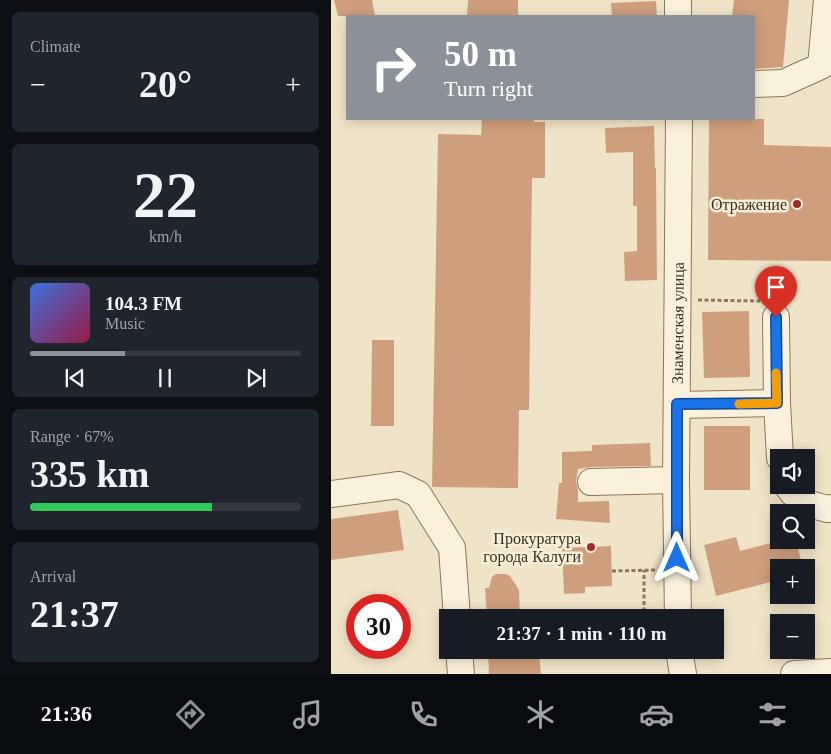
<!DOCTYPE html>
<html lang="en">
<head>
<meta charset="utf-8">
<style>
	body { margin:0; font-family:Georgia,serif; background:#20242c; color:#f1f3f6; height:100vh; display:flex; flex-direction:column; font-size:19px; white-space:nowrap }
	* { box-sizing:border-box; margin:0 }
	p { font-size:16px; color:#9ea1a6 }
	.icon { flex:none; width:28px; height:28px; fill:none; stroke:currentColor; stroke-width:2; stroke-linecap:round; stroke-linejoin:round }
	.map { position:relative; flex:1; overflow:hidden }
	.drawer { display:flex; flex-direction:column; gap:12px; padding:12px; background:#0d0f14; width:331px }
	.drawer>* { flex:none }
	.guide { position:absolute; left:15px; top:15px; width:409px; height:105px; border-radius:0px; box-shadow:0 2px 12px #0003; background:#8c9099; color:#fff; overflow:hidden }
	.fabs { position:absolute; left:439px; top:449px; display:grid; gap:10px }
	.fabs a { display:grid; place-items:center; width:45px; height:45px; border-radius:0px; background:#171b24; box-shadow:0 2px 12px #0003; font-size:25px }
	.speed { position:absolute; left:15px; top:594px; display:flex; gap:10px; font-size:25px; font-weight:700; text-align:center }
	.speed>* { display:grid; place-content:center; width:65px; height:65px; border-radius:50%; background:#171b24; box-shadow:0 2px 12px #0003; line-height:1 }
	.speed .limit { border:8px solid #d22; background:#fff; color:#111 }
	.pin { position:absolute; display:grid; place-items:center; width:42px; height:42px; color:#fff; margin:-51px -21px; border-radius:50% 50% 50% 0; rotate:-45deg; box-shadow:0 0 5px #0007 }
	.pin .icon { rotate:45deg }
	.me { position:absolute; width:55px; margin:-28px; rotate:0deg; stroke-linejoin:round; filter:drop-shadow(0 0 4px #0008) }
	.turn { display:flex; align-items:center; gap:18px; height:105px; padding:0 15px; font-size:22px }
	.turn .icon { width:65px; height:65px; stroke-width:2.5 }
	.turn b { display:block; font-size:35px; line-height:42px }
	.big { font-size:38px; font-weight:700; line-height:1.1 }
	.drawer .card { flex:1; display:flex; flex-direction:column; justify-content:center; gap:8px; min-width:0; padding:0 18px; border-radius:8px; background:#20242c }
	.drawer .dial { align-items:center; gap:0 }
	.dial b { font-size:65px; line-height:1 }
	.song { display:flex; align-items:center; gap:15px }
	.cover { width:60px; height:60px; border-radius:8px; background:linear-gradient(135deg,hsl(220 70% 55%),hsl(340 70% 35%)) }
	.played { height:5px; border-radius:2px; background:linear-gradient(90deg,#8c9099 35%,#363941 35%) }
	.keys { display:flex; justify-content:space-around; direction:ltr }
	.heat { display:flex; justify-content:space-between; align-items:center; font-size:28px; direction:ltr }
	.charge { height:8px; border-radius:4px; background:linear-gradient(90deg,#34c759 67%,#363941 0) }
	.trip { position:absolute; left:108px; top:609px; width:285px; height:50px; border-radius:0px; background:#171b24; box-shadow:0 2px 12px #0003; font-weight:700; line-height:50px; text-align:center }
	.dock { display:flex; height:80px; justify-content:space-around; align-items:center; background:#090b0e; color:#9ea1a6 }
	.dock .icon { width:35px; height:35px }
	.dock .on { color:#8c9099 }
	.dock b { font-size:22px; color:#f1f3f6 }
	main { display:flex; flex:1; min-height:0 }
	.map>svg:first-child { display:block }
	.building { fill:#cf9f7d }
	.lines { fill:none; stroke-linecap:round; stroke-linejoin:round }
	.minor-casing { stroke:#8d765c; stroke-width:28 }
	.path { stroke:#8d765c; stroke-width:3; stroke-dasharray:4 2.5; stroke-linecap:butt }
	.minor { stroke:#faf1dc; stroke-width:26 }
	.route-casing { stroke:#114b97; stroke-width:12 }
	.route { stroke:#1a73e8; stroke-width:9 }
	.slow { stroke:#f59e0b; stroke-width:9 }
	.poi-dot { fill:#9e2a2b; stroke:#f7eed8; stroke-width:2 }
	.labels { text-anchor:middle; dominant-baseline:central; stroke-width:5; stroke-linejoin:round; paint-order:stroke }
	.poi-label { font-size:16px; fill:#3d2e20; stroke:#f7eed8; text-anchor:end }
	.street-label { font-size:16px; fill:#3d2e20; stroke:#f7eed8 }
</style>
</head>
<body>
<main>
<section class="drawer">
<div class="card"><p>Climate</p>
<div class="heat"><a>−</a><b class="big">20°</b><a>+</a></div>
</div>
<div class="card dial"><b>22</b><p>km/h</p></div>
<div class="card">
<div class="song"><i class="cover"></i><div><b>104.3 FM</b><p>Music</p></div></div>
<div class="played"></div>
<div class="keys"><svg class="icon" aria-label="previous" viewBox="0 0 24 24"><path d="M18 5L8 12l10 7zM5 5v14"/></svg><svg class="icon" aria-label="pause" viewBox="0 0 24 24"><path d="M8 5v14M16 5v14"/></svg><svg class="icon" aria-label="next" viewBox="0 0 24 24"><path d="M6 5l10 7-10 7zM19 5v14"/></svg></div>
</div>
<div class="card"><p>Range · 67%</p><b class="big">335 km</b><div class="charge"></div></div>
<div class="card"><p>Arrival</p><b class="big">21:37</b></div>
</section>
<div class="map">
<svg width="500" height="674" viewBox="0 0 500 674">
	<rect width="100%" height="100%" fill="#f0e4c8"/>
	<!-- building -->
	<path class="building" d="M3 0H41L44 16H7Z
		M137 0H187V16H136Z
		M403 0H458L452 67 422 69V16H401Z
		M325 1 326 16H281L280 3Z
		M151 119H203V122H214V178H201L198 410H188L187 488 101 487 107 134 150 135Z
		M378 119H433V145L500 147V261L377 260Z
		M323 126 324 168H325L326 280 294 281 293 252 306 251V206H302V152L275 153 274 128Z
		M418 311 419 377 373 378 371 312Z
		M41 340H63V426H40Z
		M373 426H419V490H373Z
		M319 443 320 466 260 467 247 469 245 482 247 490V502L278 501 279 523 225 519 228 483H231V452L261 451V445Z
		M67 510 73 550 0 560V519Z
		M405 537 409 551 452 540H465L472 568H448V580L385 596 373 545Z
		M280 546 281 586 254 587V593L233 594 231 548Z
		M165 574H175L179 576 188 590 189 618H156L154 588H158L161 577Z
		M157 650H190L191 656 208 654 210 674H158Z"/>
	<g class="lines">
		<defs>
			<g id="minor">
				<path d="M347 0V16"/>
				<path d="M422 84 452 83 490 66 496 0"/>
				<path d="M445 317 446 403 449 458"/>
				<path d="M346 405 446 403"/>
				<path d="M260 482 345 480"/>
				<path d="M456 485C465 501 480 505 497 509L500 508"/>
				<path d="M0 494 68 485 87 494 121 548 126 618"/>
				<path id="s1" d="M347 618 345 480 348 119"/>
				<path d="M128 650 130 674"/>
				<path d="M348 650 352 674"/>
				<path d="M463 674 500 672"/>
			</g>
		</defs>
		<!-- minor casing -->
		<use href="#minor" class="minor-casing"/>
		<!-- path -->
		<path class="path" d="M367 300 429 301
			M281 571 324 570
			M313 618V570"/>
		<!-- minor -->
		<use href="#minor" class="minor"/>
	</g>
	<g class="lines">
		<defs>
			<path id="route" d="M346 558V404L446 403 445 317"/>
		</defs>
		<!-- route casing -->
		<use href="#route" class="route-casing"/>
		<!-- route -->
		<use href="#route" class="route"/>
		<!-- slow -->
		<path class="slow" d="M408 404 446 403 445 373"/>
	</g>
	<!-- markers -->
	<g class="poi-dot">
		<circle cx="466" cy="204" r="5"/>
		<circle cx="260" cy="547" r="5"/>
	</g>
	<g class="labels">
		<!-- poi labels -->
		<g class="poi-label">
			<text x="456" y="204">Отражение</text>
			<text x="250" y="538">Прокуратура<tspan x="250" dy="18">города Калуги</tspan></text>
		</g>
		<!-- street labels -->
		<g class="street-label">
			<text stroke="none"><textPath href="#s1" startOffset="295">Знаменская улица</textPath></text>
		</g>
	</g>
</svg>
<div class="fabs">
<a><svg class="icon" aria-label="sound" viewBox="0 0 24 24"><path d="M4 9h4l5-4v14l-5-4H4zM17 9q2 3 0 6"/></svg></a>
<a><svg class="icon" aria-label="search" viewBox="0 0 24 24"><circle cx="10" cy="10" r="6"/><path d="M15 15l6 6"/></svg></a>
<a>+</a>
<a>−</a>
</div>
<div class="speed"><div class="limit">30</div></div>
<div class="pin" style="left:445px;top:317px;background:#d93025"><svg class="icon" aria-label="arrive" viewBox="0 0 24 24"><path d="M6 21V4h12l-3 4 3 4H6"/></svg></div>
<svg class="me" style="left:346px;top:558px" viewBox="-20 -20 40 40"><path d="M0-17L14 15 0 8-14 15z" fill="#1a73e8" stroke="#fff" stroke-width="4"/></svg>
<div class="trip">21:37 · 1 min · 110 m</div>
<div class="guide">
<div class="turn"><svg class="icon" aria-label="right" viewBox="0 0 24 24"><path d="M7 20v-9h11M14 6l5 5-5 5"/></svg><div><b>50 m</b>Turn right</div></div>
</div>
</div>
</main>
<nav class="dock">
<b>21:36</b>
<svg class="icon on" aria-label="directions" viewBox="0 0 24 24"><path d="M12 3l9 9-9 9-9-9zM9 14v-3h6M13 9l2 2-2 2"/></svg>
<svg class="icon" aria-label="music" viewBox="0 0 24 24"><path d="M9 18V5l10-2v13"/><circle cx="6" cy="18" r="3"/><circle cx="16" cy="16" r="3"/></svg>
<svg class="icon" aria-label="phone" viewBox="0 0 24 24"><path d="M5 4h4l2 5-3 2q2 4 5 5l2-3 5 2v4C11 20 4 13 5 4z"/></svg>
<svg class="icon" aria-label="climate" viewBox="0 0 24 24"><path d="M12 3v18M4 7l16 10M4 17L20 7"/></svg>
<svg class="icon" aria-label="car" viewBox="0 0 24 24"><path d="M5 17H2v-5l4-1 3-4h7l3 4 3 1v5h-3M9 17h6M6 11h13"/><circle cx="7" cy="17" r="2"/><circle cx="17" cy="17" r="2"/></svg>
<svg class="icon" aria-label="filters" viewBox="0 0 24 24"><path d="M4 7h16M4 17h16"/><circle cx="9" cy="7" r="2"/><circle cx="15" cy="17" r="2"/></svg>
</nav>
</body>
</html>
